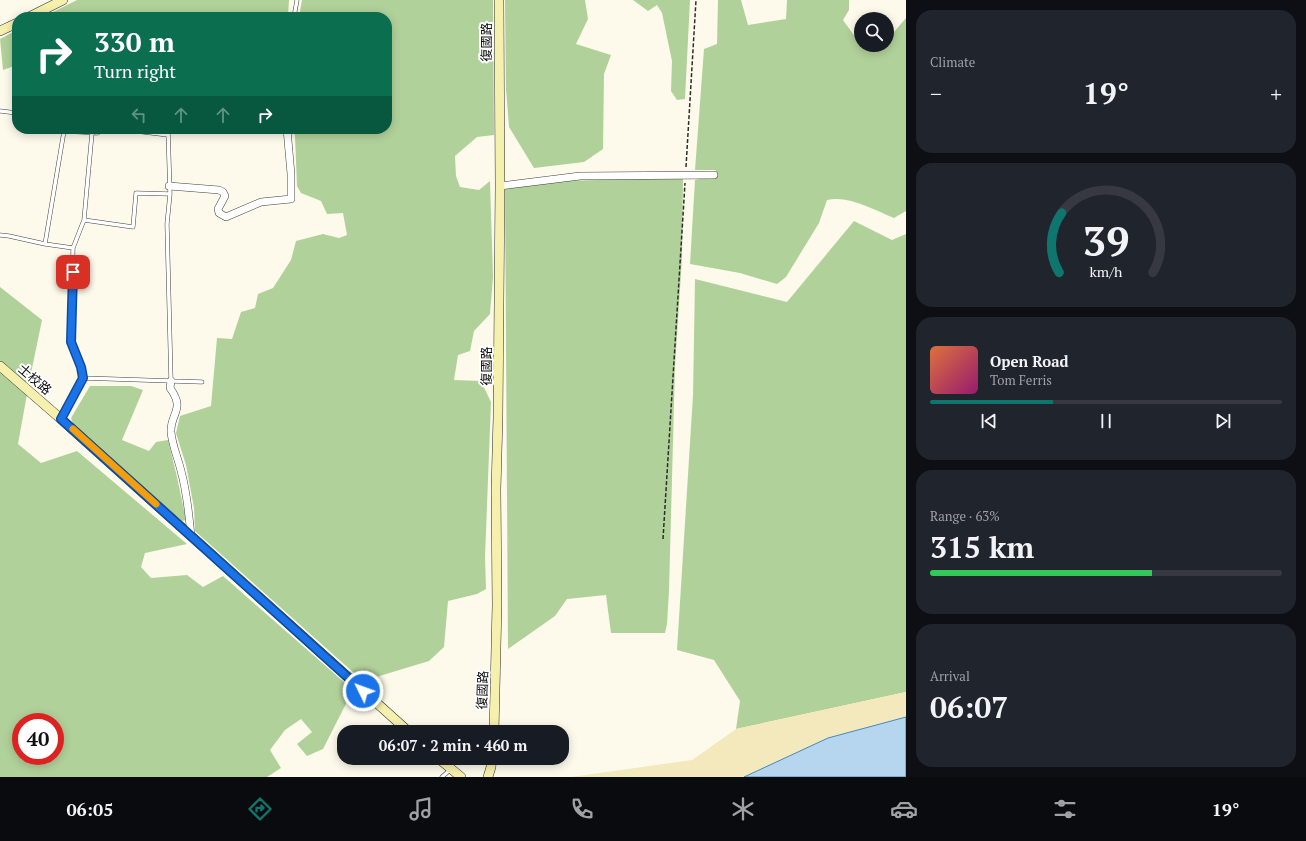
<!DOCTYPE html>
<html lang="en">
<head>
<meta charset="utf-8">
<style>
	body { margin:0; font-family:"PT Serif","Noto Sans TC",serif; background:#20242c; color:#f1f3f6; height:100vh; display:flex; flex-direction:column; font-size:15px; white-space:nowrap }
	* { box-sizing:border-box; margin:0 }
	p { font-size:13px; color:#9ea1a6 }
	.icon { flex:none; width:22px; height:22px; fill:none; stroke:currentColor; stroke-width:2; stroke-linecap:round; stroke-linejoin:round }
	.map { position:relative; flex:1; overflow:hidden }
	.panel { display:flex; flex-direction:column; gap:10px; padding:10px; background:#0d0f14; width:400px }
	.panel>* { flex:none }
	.hud { position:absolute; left:12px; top:12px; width:380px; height:122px; border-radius:16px; box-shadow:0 2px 10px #0003; background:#0b6e4f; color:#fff; overflow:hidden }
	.tools { position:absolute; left:854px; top:12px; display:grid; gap:8px }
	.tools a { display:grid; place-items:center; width:40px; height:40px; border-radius:50%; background:#171b24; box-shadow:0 2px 10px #0003; font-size:20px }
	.speed { position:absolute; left:12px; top:713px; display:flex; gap:8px; font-size:20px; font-weight:700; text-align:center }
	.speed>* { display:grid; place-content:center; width:52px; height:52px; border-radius:50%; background:#171b24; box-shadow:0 2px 10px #0003; line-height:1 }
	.speed .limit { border:6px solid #d22; background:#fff; color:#111 }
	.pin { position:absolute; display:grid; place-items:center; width:34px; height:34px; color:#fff; margin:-17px; border-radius:8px; box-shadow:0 2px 6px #0006 }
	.me { position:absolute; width:44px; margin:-22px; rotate:312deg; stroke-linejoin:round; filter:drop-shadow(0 0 3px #0008) }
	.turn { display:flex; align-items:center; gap:14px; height:84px; padding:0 16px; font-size:18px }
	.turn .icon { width:52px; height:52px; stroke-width:2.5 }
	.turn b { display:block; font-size:28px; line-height:34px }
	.lanes { display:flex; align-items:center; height:38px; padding:0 16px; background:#0003; justify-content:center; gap:20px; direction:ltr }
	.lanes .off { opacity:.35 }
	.big { font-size:30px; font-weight:800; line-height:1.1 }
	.panel .card { flex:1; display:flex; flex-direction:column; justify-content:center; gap:6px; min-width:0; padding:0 14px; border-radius:16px; background:#20242c }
	.panel .dial { align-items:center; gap:0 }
	.dial svg { height:104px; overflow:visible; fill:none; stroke:#363941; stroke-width:7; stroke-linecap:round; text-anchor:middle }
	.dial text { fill:#f1f3f6; stroke:none }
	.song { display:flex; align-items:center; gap:12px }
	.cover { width:48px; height:48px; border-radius:6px; background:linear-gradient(135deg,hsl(20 70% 55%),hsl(320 70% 35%)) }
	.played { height:4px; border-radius:2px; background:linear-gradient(90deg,#0f766e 35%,#363941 35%) }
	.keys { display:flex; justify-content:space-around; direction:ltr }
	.heat { display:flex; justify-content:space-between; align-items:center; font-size:22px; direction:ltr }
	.charge { height:6px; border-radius:3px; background:linear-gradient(90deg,#34c759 63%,#363941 0) }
	.trip { position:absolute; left:337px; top:725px; width:232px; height:40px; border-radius:16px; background:#171b24; box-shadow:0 2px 10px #0003; font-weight:800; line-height:40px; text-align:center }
	.dock { display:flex; height:64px; justify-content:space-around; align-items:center; background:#090b0e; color:#9ea1a6 }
	.dock .icon { width:28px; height:28px }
	.dock .current { color:#0f766e }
	.dock b { font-size:18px; color:#f1f3f6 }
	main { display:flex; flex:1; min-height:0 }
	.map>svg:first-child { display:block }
	.forest { fill:#b1d19a; fill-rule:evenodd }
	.sand { fill:#f3e9bc }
	.water { fill:#b5d6ee; stroke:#4588bc }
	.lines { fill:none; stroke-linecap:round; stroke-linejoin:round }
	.lane-casing { stroke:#3e3e3e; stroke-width:4.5 }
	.street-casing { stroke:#3e3e3e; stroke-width:8 }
	.secondary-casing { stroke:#2d2d2d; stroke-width:10 }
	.path { stroke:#2d2d2d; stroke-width:1.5; stroke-dasharray:4 2; stroke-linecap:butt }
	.lane { stroke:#fff; stroke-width:3.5 }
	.street { stroke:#fff; stroke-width:7 }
	.secondary { stroke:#f5f0ad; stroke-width:9 }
	.route-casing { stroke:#114b97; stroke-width:10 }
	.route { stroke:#1a73e8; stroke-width:7 }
	.slow { stroke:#f59e0b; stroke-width:7 }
	.labels { text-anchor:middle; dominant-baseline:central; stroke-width:4; stroke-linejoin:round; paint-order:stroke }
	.street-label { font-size:13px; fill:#0b0b0b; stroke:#fff }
</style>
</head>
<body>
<main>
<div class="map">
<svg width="906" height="777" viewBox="0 0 906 777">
	<rect width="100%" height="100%" fill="#fdfaeb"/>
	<!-- forest -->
	<path class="forest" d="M77 0H289L288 17H43Z
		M302 0H493L494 135 477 137 455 156 456 176 460 187 479 190 490 181 493 277 490 314 474 331 470 351 458 355 454 380 481 381 491 402 485 557 486 589 477 594 448 601 444 647 429 661 363 681 195 531 194 508 186 465 176 433 180 416 211 406 217 338 232 339 241 312 255 308 258 294 273 288 291 260 296 241 323 234 339 238 347 235 343 213 327 214 321 201 301 193 297 186 295 136 293 129H387V17H299Z
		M505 0H585L588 19 576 44 611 55 604 74 603 149 584 162 534 168 509 127 506 89Z
		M633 0H690L685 99 677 100 671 91 672 61 662 13 657 5 648 11Z
		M718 0H741L748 25 786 19 787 0H849V10L843 20 861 45H864L875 50 882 45H887V40L906 18V211L894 218C874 210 849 195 827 200L819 223 786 277 777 284 740 273 690 264 695 180 716 176V170H695L704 49 717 44Z
		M17 30V65L3 70 0 39Z
		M683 178 682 258 675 366 669 591 667 624 665 633H611L606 595 567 599 555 616 508 649 505 188 554 181Z
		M854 221 892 240 906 234V692L736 729 740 701 714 660 677 650 693 395 695 279 787 302Z
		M0 287 42 320 29 383 18 444 41 463 77 451 187 544 145 553 141 567 151 578 187 575 203 587 223 576 353 690 323 749 307 756 297 744 312 732 301 719 285 730 270 750 281 768 267 777H0ZM21 722H55V756H21Z
		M90 386H131L143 390 122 440 149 451 156 442 168 440 177 477 186 520 182 521 74 426 71 418Z"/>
	<!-- sand -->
	<path class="sand" d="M906 692V777H571L692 760 736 729Z"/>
	<!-- water -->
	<path class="water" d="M906 717V777H744L828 738Z"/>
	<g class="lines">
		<defs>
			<path id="lane" d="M294 17 297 0
				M0 111 17 113
				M58 129 64 131 98 133 102 129
				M119 129 168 135
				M168 129 170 194 167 224 171 381
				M84 220 92 133
				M0 235 9 236 45 244
				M73 248 84 220 133 227 136 193 170 194
				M83 378 202 382
				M62 418 83 378 81 367 71 342 73 248 45 244 64 131
				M442 777 450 770"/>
			<path id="street" d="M169 186 219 190 223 192 225 196 218 209 219 213 226 217 261 202 291 199V174L287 129
				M500 186 580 176 714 175
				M171 381 170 388C186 410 170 413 171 432 172 445 178 458 181 471 187 492 189 514 191 536"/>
			<path id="secondary" d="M29 17 63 0
				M0 31 17 23
				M0 366 61 419 409 732
				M494 732 497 605 496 489 498 417 500 186 499 0
				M438 758 461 777
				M488 777 491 767 492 758"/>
		</defs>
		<!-- lane casing -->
		<use href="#lane" class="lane-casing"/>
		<!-- street casing -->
		<use href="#street" class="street-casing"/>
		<!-- secondary casing -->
		<use href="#secondary" class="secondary-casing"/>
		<!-- path -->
		<path class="path" d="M686 167 696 0
			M663 539 685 183"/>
		<!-- lane -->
		<use href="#lane" class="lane"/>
		<!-- street -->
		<use href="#street" class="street"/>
		<!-- secondary -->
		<use href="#secondary" class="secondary"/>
	</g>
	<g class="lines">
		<defs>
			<path id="route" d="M73 272 71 342 81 367 83 378 61 419 363 691"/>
		</defs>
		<!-- route casing -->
		<use href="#route" class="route-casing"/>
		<!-- route -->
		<use href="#route" class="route"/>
		<!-- slow -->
		<path class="slow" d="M73 429 156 504"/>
	</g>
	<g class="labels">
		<!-- street labels -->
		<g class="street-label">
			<text transform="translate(486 42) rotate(-90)">復國路</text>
			<text transform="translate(486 366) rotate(-90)">復國路</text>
			<text transform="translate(35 379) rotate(41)">士校路</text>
			<text transform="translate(482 690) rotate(-88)">復國路</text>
		</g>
	</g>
</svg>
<div class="tools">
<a><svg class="icon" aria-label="search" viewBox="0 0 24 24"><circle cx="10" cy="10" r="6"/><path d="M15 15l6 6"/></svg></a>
</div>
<div class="speed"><div class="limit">40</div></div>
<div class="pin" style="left:73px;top:272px;background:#d93025"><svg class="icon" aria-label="arrive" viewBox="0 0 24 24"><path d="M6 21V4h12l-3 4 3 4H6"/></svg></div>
<svg class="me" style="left:363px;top:691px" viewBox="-20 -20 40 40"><circle r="17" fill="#1a73e8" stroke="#fff" stroke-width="3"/><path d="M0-11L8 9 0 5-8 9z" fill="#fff"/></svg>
<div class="trip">06:07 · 2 min · 460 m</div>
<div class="hud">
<div class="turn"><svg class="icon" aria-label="right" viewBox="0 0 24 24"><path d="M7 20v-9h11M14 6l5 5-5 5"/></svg><div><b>330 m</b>Turn right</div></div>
<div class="lanes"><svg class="icon off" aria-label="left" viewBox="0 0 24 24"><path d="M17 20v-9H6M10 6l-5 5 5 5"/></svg><svg class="icon off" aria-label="ahead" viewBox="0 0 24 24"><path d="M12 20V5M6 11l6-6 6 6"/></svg><svg class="icon off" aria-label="ahead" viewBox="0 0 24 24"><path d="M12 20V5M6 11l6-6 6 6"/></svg><svg class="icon" aria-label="right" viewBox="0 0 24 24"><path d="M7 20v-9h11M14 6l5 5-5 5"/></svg></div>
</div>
</div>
<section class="panel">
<div class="card"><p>Climate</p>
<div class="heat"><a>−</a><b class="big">19°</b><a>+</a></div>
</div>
<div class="card dial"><svg viewBox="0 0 100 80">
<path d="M14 69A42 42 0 1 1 86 69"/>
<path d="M14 69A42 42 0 0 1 16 23" stroke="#0f766e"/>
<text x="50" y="56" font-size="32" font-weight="700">39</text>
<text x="50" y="72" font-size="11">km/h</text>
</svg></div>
<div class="card">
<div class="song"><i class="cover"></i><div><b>Open Road</b><p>Tom Ferris</p></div></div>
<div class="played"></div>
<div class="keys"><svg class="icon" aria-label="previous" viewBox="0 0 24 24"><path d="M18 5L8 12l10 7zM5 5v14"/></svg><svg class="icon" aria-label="pause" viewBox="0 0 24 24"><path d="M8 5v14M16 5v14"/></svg><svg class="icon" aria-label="next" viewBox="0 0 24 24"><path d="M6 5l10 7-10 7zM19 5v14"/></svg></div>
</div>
<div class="card"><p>Range · 63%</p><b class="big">315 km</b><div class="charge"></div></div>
<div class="card"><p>Arrival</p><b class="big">06:07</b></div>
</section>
</main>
<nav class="dock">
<b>06:05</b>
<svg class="icon current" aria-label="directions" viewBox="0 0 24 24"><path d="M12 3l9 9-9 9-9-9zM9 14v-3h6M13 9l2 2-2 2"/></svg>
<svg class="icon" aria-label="music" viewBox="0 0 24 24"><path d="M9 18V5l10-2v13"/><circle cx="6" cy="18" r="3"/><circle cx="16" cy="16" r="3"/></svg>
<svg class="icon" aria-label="phone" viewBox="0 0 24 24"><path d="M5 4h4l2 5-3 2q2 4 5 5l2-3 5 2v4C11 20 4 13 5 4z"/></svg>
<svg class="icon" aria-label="climate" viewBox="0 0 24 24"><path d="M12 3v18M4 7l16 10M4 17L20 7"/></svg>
<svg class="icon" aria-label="car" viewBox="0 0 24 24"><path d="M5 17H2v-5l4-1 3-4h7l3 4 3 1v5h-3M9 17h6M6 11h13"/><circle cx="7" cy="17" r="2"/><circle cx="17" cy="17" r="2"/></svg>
<svg class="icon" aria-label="filters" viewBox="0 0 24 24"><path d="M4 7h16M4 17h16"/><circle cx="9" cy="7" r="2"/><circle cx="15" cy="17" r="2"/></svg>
<b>19°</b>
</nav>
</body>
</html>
